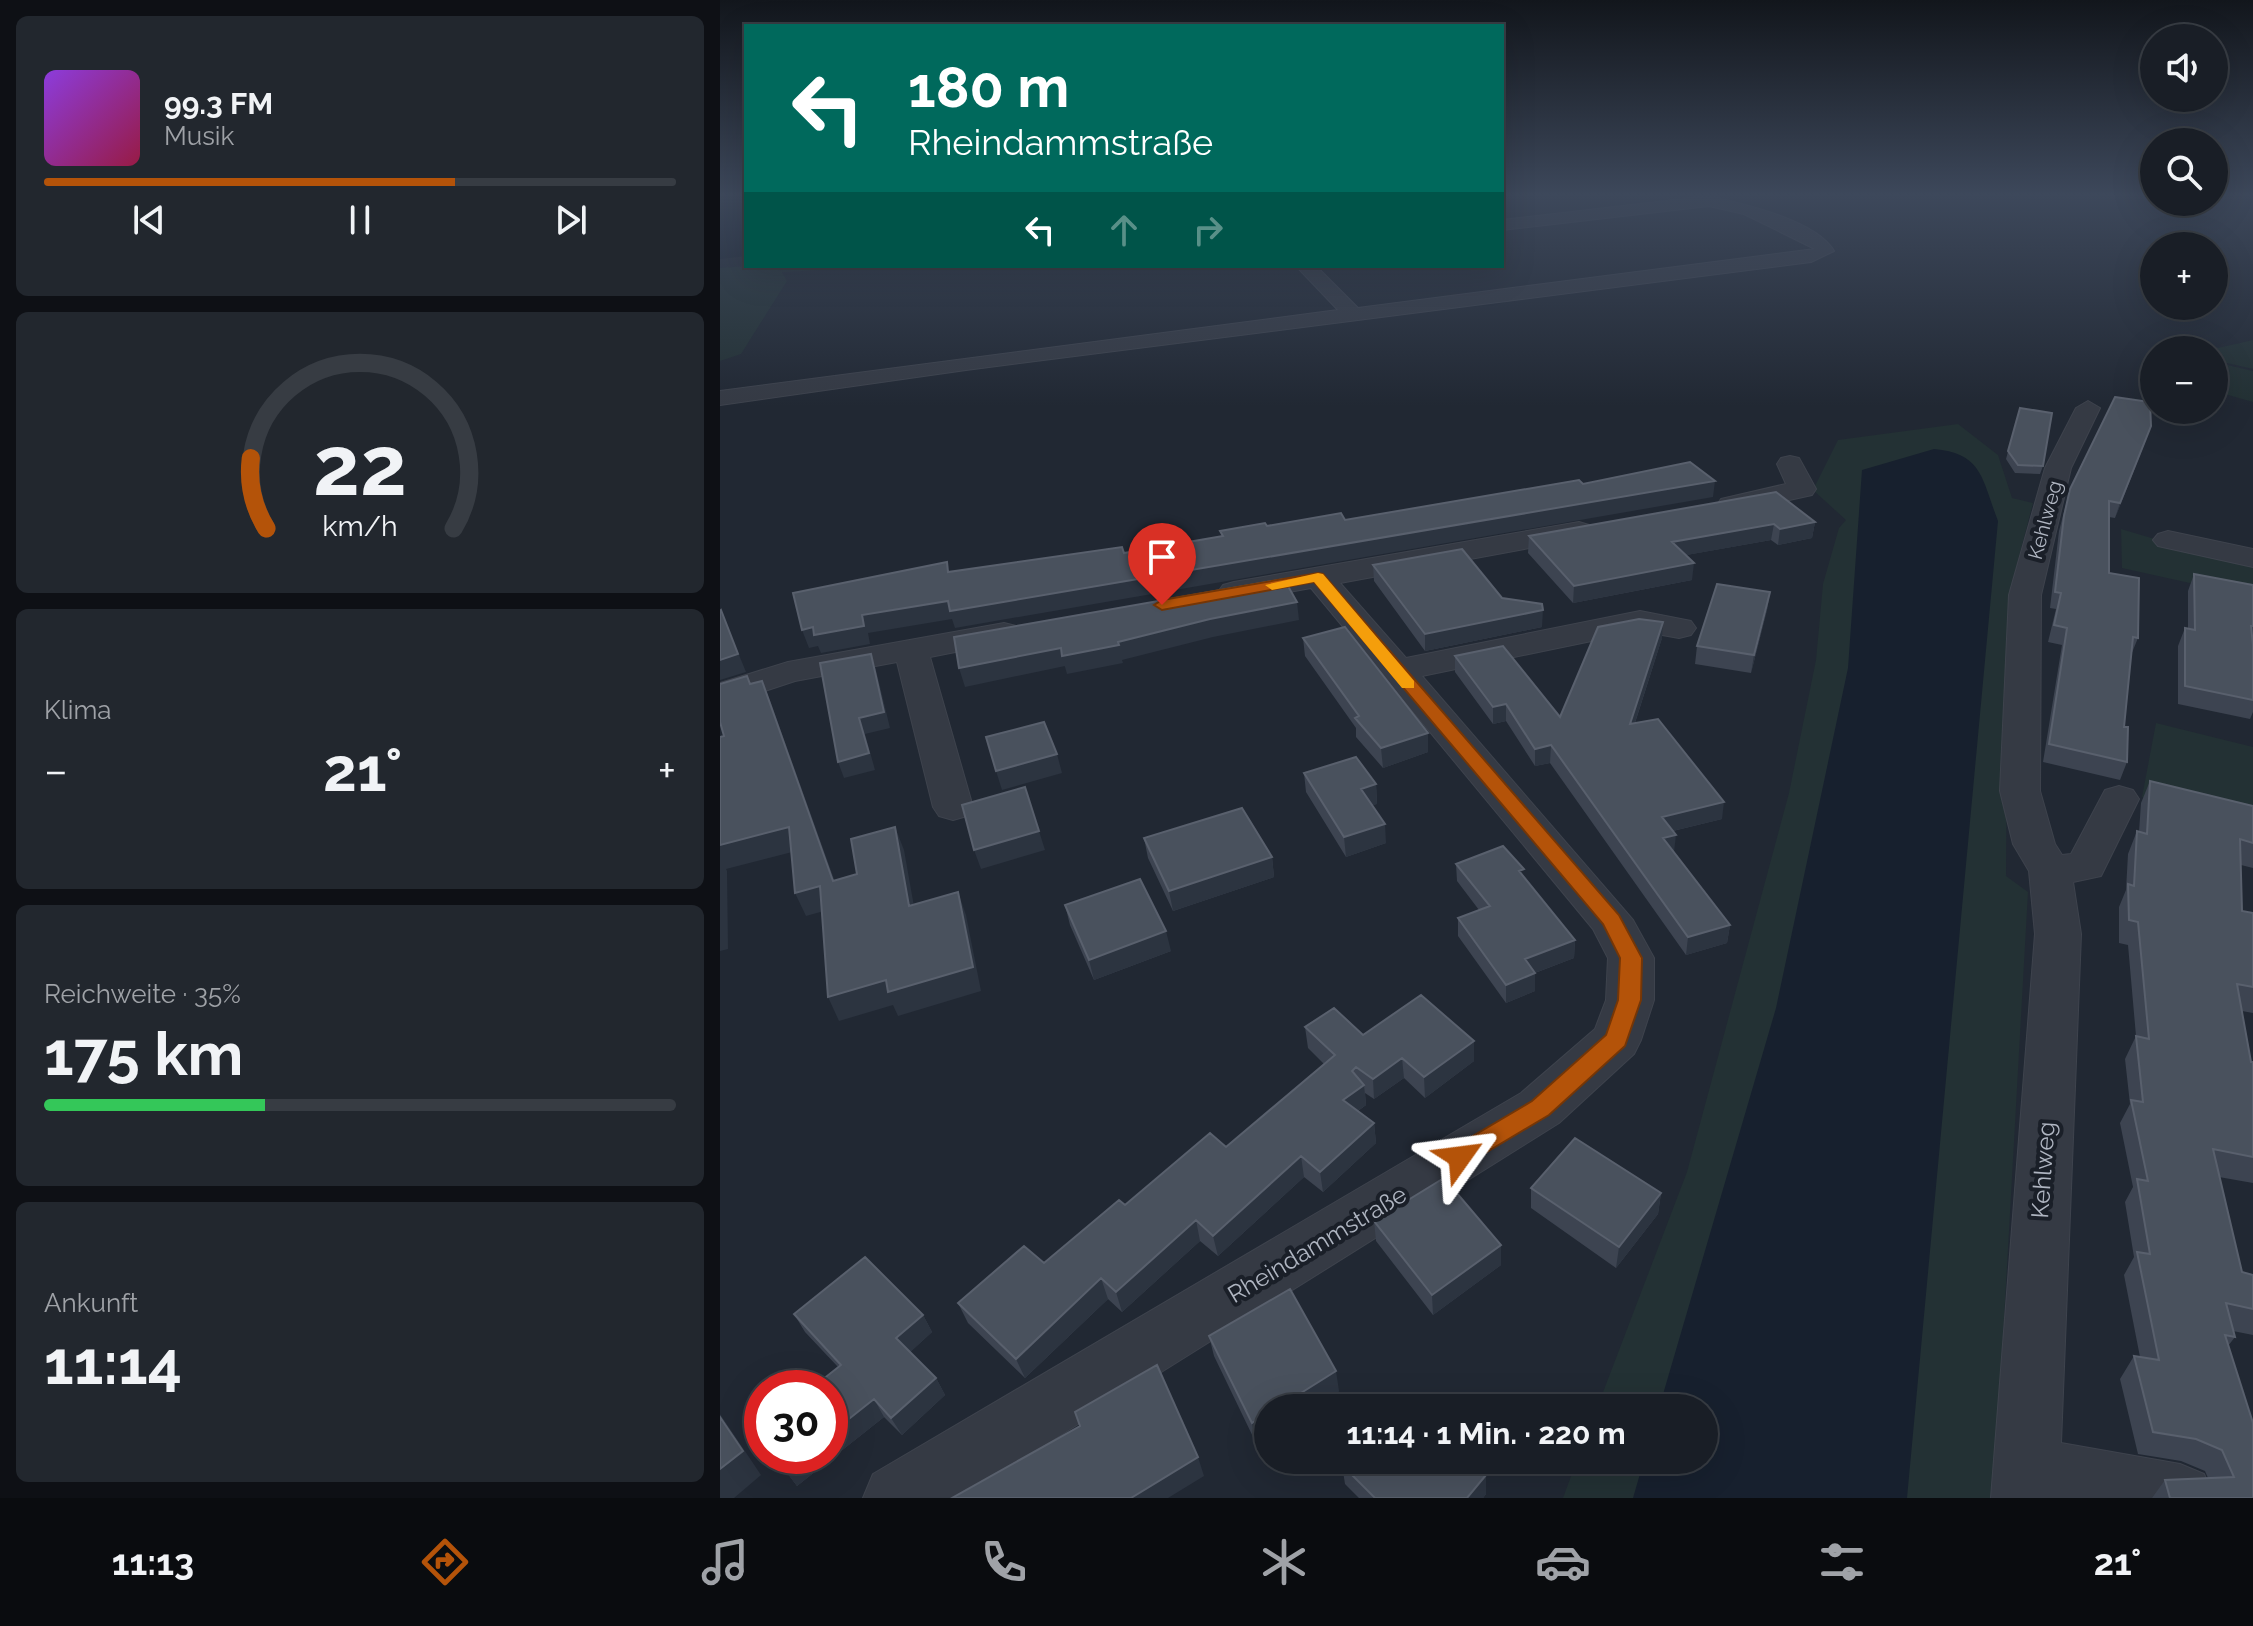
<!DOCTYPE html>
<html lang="de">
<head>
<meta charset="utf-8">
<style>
	body { margin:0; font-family:Raleway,sans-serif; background:#22272e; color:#f1f3f6; height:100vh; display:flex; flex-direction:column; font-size:30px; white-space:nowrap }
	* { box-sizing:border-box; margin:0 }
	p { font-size:26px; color:#9fa2a7 }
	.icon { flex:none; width:44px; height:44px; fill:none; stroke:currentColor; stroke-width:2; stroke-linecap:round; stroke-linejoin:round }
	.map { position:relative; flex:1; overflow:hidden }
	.drawer { display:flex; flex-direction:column; gap:16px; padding:16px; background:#0e1015; width:720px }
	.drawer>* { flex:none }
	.banner { position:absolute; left:24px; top:24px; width:760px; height:244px; border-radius:0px; box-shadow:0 8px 32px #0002,0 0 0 2px #373c43; background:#00695c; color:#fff; overflow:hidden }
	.buttons { position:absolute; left:1420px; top:24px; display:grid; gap:16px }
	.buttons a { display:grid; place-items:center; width:88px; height:88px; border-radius:50%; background:#191e26; box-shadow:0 8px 32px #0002,0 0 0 2px #373c43; font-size:40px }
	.speed { position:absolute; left:24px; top:1370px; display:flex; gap:16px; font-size:40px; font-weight:700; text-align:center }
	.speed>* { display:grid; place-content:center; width:104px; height:104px; border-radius:50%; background:#191e26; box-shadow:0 8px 32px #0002,0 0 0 2px #373c43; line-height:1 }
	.speed .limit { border:12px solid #d22; background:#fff; color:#111 }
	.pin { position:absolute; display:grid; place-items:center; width:68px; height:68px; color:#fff; margin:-82px -34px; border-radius:50% 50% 50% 0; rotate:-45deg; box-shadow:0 0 8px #0007 }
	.pin .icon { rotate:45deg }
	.me { position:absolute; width:88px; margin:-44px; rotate:59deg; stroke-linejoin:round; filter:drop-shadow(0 0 6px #0008) }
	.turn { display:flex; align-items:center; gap:28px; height:168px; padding:0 32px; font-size:36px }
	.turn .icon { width:104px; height:104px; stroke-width:2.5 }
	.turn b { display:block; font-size:56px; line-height:68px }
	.lanes { display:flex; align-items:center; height:76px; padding:0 32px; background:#0003; justify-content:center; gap:40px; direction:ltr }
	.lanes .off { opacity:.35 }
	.big { font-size:60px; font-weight:700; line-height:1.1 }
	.drawer .tile { flex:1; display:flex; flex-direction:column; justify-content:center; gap:12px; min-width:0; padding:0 28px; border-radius:12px; background:#22272e }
	.drawer .dial { align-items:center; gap:0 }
	.dial svg { height:208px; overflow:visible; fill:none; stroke:#373c43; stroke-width:7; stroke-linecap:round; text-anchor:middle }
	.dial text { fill:#f1f3f6; stroke:none }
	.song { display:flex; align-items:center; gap:24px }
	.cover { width:96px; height:96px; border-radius:12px; background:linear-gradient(135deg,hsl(270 70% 55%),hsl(340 70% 35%)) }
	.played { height:8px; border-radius:4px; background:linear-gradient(90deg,#b45309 65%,#373c43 65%) }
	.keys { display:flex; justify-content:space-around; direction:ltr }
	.heat { display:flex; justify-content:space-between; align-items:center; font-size:44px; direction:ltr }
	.charge { height:12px; border-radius:6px; background:linear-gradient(90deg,#34c759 35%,#373c43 0) }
	.trip { position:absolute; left:534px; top:1394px; width:464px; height:80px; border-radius:40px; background:#191e26; box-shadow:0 8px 32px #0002,0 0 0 2px #373c43; font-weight:700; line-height:80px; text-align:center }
	.tab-bar { display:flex; height:128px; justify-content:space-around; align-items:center; background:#0a0c0f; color:#9fa2a7 }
	.tab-bar .icon { width:56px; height:56px }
	.tab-bar .current { color:#b45309 }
	.tab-bar b { font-size:36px; color:#f1f3f6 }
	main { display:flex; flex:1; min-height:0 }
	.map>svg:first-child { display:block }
	.green { fill:#233134 }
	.water { fill:#17202e }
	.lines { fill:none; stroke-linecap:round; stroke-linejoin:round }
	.minor-casing { stroke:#3e434d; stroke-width:2 }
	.minor { fill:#353a44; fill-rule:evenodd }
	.wall { fill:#3d4451 }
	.shaded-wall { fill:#2c3440 }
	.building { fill:#49515d; stroke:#59606d; stroke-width:2 }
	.route { fill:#b45309; stroke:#753606; stroke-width:2 }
	.slow { fill:#f59e0b }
	.labels { text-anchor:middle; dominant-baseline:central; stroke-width:8; stroke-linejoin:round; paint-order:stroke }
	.street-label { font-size:20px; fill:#afb5c1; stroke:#1a1f28 }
	.near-street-label { font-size:24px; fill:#afb5c1; stroke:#1a1f28 }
</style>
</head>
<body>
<main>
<section class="drawer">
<div class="tile">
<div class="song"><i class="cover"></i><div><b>99.3 FM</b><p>Musik</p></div></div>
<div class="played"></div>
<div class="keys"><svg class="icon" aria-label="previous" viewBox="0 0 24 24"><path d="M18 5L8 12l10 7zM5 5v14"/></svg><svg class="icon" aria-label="pause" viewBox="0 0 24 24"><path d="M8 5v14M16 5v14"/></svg><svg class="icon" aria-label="next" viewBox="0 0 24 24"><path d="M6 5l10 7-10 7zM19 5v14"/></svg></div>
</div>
<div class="tile dial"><svg viewBox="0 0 100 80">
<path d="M14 69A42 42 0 1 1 86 69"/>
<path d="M14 69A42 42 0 0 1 8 42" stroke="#b45309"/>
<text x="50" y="56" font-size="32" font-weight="700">22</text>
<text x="50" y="72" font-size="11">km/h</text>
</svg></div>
<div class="tile"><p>Klima</p>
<div class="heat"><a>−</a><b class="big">21°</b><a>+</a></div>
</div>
<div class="tile"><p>Reichweite · 35%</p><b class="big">175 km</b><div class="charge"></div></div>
<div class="tile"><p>Ankunft</p><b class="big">11:14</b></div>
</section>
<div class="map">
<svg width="1533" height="1498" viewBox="0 0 1533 1498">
	<rect width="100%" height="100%" fill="#212833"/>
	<!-- green -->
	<path class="green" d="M26 266H189L62 272 67 281 21 354 0 361V268Z
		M1533 340V369L1494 360V350H1489Z
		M1499 363 1533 371V402L1494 391V364Z
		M1238 424 1278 455 1292 498 1313 503 1288 599 1286 876 1308 892 1274 1498H843L857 1460H984V1408H877L967 1172 1069 793 1096 660 1103 584 1119 528 1126 520 1093 490 1118 440Z
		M1401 529 1533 568V597L1402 568Z
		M1436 723 1533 747V827L1422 797Z"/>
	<!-- water -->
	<path class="water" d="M0 196H26V256L0 259Z
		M1214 449C1263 453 1262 480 1278 521L1187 1498H913L924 1460H984V1408H939L1056 1008 1128 668 1142 470Z"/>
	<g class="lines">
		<defs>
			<path id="minor" d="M989 196C1023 204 1096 220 1114 251L1091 262 246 370 0 405V391L618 310 576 266H596L638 308 1095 249 1024 214 989 206 782 230V220Z
				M1368 401 1380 408 1351 468 1321 595 1320 791 1335 844 1342 855 1351 854 1385 790 1399 786 1413 790 1419 799 1381 876 1353 882 1361 934 1341 1443 1460 1464 1484 1474 1494 1498H1271L1315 934 1309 871 1293 844 1280 791 1289 595 1325 468 1356 408Z
				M1070 456 1079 458 1096 489 1092 495 1011 513 1001 511 997 505 1001 499 1066 484 1057 464 1061 458Z
				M859 522 869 525 874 531 869 537 620 583 686 658 920 611 971 621 976 628 971 635 959 638 920 631 702 676 913 920 934 958V1000L921 1040 914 1054 839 1123 240 1498H143L153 1474 801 1093 875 1029 886 1000 888 958 873 929 591 588 514 602 503 599 498 592 503 585 514 582Z
				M1448 531 1533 549V567L1438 546 1433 540 1438 534Z
				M284 623 296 626 301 633 296 640 210 657 253 807 247 816 233 820 219 816 213 807 177 662 75 681 0 706V683L68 662Z"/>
		</defs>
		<!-- minor casing -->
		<use href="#minor" class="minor-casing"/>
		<!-- minor -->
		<use href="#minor" class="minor"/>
	</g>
	<!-- wall -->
	<path class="wall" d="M1300 408 1323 466 1320 474 1295 473 1286 459Z
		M1426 440 1395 518 1389 517V573L1418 638 1411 655 1404 727 1407 762 1400 780 1323 762 1342 645 1328 642 1336 609 1330 608 1339 531 1350 489Z
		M1095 522 1092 538 1058 545 1051 540 966 555 972 580 853 603 808 553 809 536Z
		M653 565 782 598 822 627 705 651 654 581Z
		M1474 574 1533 585V712L1530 719 1458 704V646L1465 628 1468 629V591Z
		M1050 592 1047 610 1031 673 975 664 977 646Z
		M583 638 708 752 663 768 636 737V728L585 656Z
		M942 638 915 723 1002 819 953 831 954 852 1010 925 1007 943 966 955 830 763 815 766 786 721 773 724 735 672V656L840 717Z
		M584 773 656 784 657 804 652 805 666 843 626 857 586 792Z
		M1430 781 1533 806V868L1521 865 1522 911 1533 913V1013L1522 1011 1531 1062H1533V1183L1499 1177 1522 1272 1533 1275V1335L1513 1331 1515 1337 1508 1346 1533 1498 1488 1478 1485 1471 1461 1461 1418 1454 1400 1379 1414 1356 1420 1357 1404 1275 1414 1257 1405 1202 1413 1187 1400 1123 1410 1104 1405 1059 1416 1036 1408 945 1399 943V907L1406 890 1408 854 1417 831 1419 832 1421 803Z
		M424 838 552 857 554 877 453 911 428 858Z
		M736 864 804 877 855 940 854 958 815 973V991L786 1003 738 936V918L759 910 737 881Z
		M345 905 451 951 374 980 350 925Z
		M585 1027 643 1035 754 1061 705 1098 684 1078 654 1099 645 1093 646 1105 638 1111 654 1123 656 1143 603 1192 584 1177 498 1256 480 1241 402 1312 388 1299 305 1378 248 1323 238 1303 324 1263 405 1205 506 1147 604 1064 588 1048Z
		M811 1188 941 1193 938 1214 896 1268 811 1208Z
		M654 1221 781 1265 713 1315 656 1241Z
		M74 1314 203 1315 212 1332 190 1352 216 1378 225 1395 182 1435 164 1417 77 1486 65 1470 118 1367 85 1332Z
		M489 1336 619 1391 536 1443 494 1356Z
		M622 1465 766 1494 763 1498H639L625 1484Z
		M1445 1480 1450 1498H1432Z"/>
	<!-- shaded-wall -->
	<path class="shaded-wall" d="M1431 426 1426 440 1395 518 1400 503Z
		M995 481 993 497 235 628 232 619 148 633 150 644 101 653 98 646 89 648 82 630 142 615 228 601Z
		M1095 522 1092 538 1058 545 1060 529Z
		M1054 524 1051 540 950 558 952 542Z
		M974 563 972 580 853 603 854 586Z
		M1050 592 1047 610 1031 673 1034 655Z
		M577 602 579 620 493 637 402 660 403 663 347 674 342 656 490 619Z
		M823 610 822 627 705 651V634Z
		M943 622 942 638 909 741 910 724Z
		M8 628 26 672 0 680V660Z
		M341 648 345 666 245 687 239 668Z
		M151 654 156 670 170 728 145 734 155 770 124 778 118 762 139 718Z
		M42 681 51 703 123 904 113 881Z
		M786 704V721L773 724V707Z
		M708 733V752L663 768 661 748Z
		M831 745 830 763 815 766V749Z
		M337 754 342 773 282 790 276 771Z
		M656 784 657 804 642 808 641 789Z
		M1004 802 1002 819 940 834 942 817Z
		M665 824 666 843 626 857 624 837Z
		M69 827 80 850 6 869 7 871 8 949 0 951V845Z
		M175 827 184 850 198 929 189 906Z
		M319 831 325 850 261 869 254 850Z
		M956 835 954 852 943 838Z
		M552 857 554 877 453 911 449 891Z
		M100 886 111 909 86 916 75 893Z
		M238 892 246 915 261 991 178 1016 173 1005 119 1021 108 997Z
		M1010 925 1007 943 966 955 968 937Z
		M446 931 451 951 374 980 369 960Z
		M855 940 854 958 804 977 805 959Z
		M815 973V991L786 1003V985Z
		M754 1041V1061L705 1098 704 1077Z
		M682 1058 684 1078 654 1099 653 1079Z
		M644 1085 646 1105 625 1120 623 1100Z
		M654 1123 656 1143 603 1192 600 1172Z
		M581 1156 584 1177 498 1256 493 1236Z
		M941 1193 938 1214 896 1268 899 1247Z
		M476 1220 480 1241 402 1312 396 1292Z
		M781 1245V1265L713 1315 712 1295Z
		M381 1278 388 1299 305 1378 296 1359Z
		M203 1315 212 1332 186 1356 176 1338Z
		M616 1371 619 1391 592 1408H557Z
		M216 1378 225 1395 182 1435 171 1418Z
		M154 1399 164 1417 77 1486 65 1470 82 1456H110V1434Z
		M548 1413V1435L536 1443 532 1423Z
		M0 1414 41 1475 14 1498H0Z
		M478 1457 484 1476 448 1498H411Z
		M766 1475V1494L763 1498H747Z"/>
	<!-- building -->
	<path class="building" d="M1395 397 1430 402 1431 426 1400 503 1389 501V573L1419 578 1418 638 1413 637 1404 727H1408L1407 762 1329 744 1347 628 1334 625 1341 593 1335 592 1344 516 1350 489Z
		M1300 408 1332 413 1323 466 1298 465 1288 451Z
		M970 462 995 481 230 611 228 601 142 615 144 626 94 635 93 627 82 630 73 593 227 562 228 572 402 547 404 553 503 536 500 531 545 523 547 526 621 513 625 520 859 480 863 484Z
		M1056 492 1095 522 1060 529 1054 524 952 542 974 563 854 586 809 536Z
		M742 549 782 598 822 604 823 610 705 634 653 565Z
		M1474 574 1533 585V626H1531L1533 645V700L1465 686V628L1475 630Z
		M564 579 577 602 490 619 398 642 399 645 342 656 341 648 239 668 234 637Z
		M997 584 1050 592 1034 655 977 646Z
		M1 610 18 654 0 660V611Z
		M919 619 943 622 910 724 938 719 1004 802 942 817 956 835 943 838 1010 925 968 937 831 745 815 749 786 704 773 707 735 656 783 646 840 717 878 627Z
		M625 627 708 733 661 748 635 718 639 716 583 638Z
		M151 654 164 712 139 718 149 753 118 762 100 663Z
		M27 676 30 684 42 681 113 881 137 874 131 839 175 827 189 906 238 892 253 967 168 992 166 980 108 997 100 886 75 893 69 827 0 845V737L4 736 0 722V684Z
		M324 722 337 754 276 771 266 737Z
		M636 757 656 784 641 789 665 824 624 837 584 773Z
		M1430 781 1533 806V843L1520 839 1522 911 1533 913V987L1517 984 1531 1062H1533V1157L1493 1149 1522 1272 1533 1275V1309L1506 1303 1515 1337 1505 1335 1533 1423V1498H1450L1445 1480 1514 1477 1502 1450 1476 1439 1433 1432 1414 1356 1439 1360 1417 1252 1430 1254 1417 1179 1428 1181 1411 1100 1423 1102 1416 1036 1429 1039 1418 922 1409 920 1408 884 1414 886 1417 831 1427 834Z
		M305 787 319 831 254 850 242 805Z
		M522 808 552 857 449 891 424 838Z
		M783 846 804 869 799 871 855 940 805 959 815 973 786 985 738 918 770 906 736 864Z
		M420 879 446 931 369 960 345 905Z
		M701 995 754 1041 704 1077 682 1058 653 1079 636 1067 632 1071 644 1085 623 1100 654 1123 600 1172 581 1156 493 1236 476 1220 396 1292 381 1278 296 1359 238 1303 304 1246 324 1263 399 1200 405 1205 490 1133 506 1147 615 1055 585 1027 614 1008 643 1035Z
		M855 1138 941 1193 899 1247 811 1188Z
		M724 1178 781 1245 712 1295 654 1221Z
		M145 1257 203 1315 176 1338 216 1378 171 1418 154 1399 110 1434V1388H92L121 1365 74 1314Z
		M570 1289 616 1371 557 1408H548V1413L532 1423 489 1336Z
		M437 1365 478 1457 411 1498H232L360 1426 355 1412Z
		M684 1398 695 1408H675Z
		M0 1417 23 1451 0 1469Z
		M56 1456H82L65 1470Z
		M627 1460H750L766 1475 747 1498H655L622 1465Z"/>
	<!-- sky -->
	<linearGradient id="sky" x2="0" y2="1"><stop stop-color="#12161c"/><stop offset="0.48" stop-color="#3d485b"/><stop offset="1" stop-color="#3d485b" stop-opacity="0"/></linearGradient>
	<rect width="1533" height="406" fill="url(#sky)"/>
	<!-- route -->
	<path class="route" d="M598 573 603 574 899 915 922 958 921 1000 905 1046 829 1115 740 1168 731 1165 727 1157 731 1149 812 1101 886 1035 898 1000 900 958 883 924 594 582 442 610 434 605 442 600Z"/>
	<!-- slow -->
	<path class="slow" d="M598 573 603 574 694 681V688H682L594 582 552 590 545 585Z"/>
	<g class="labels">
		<!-- street labels -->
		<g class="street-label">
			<text transform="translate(1325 520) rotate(-75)">Kehlweg</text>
		</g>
		<!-- near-street labels -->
		<g class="near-street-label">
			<text transform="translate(1323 1170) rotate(-86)">Kehlweg</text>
			<text transform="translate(597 1244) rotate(-31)">Rheindammstraße</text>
		</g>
	</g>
</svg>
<div class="buttons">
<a><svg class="icon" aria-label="sound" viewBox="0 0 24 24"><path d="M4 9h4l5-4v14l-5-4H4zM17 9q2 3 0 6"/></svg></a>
<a><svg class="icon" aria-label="search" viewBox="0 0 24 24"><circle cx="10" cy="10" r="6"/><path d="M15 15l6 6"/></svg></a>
<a>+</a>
<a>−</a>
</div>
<div class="speed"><div class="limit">30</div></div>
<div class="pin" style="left:442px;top:605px;background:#d93025"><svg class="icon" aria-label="arrive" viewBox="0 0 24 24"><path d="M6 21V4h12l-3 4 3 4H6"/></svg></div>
<svg class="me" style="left:740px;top:1157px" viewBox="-20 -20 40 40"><path d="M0-17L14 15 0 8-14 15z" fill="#b45309" stroke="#fff" stroke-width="4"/></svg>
<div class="trip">11:14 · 1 Min. · 220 m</div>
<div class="banner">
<div class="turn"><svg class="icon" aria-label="left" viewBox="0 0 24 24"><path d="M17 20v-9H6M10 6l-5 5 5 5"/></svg><div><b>180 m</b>Rheindammstraße</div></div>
<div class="lanes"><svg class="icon" aria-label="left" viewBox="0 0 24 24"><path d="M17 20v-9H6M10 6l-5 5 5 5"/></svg><svg class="icon off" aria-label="ahead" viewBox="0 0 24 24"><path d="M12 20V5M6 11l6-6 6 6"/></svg><svg class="icon off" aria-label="right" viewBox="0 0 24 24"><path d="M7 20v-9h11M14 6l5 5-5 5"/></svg></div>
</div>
</div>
</main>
<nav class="tab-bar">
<b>11:13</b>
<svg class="icon current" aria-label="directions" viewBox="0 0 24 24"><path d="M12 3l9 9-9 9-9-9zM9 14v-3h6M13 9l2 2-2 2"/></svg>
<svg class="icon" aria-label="music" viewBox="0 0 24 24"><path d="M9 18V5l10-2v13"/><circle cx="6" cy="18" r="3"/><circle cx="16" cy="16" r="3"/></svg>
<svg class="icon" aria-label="phone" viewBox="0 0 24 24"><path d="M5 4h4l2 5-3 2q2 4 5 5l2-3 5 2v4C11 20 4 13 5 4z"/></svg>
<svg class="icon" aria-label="climate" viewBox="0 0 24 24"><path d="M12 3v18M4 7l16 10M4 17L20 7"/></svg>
<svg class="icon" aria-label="car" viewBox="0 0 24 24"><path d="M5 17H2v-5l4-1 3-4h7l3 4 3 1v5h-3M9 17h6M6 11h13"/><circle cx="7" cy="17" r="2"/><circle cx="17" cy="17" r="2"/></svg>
<svg class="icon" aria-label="filters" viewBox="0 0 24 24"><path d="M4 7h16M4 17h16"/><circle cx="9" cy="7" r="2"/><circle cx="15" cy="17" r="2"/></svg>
<b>21°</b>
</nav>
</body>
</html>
